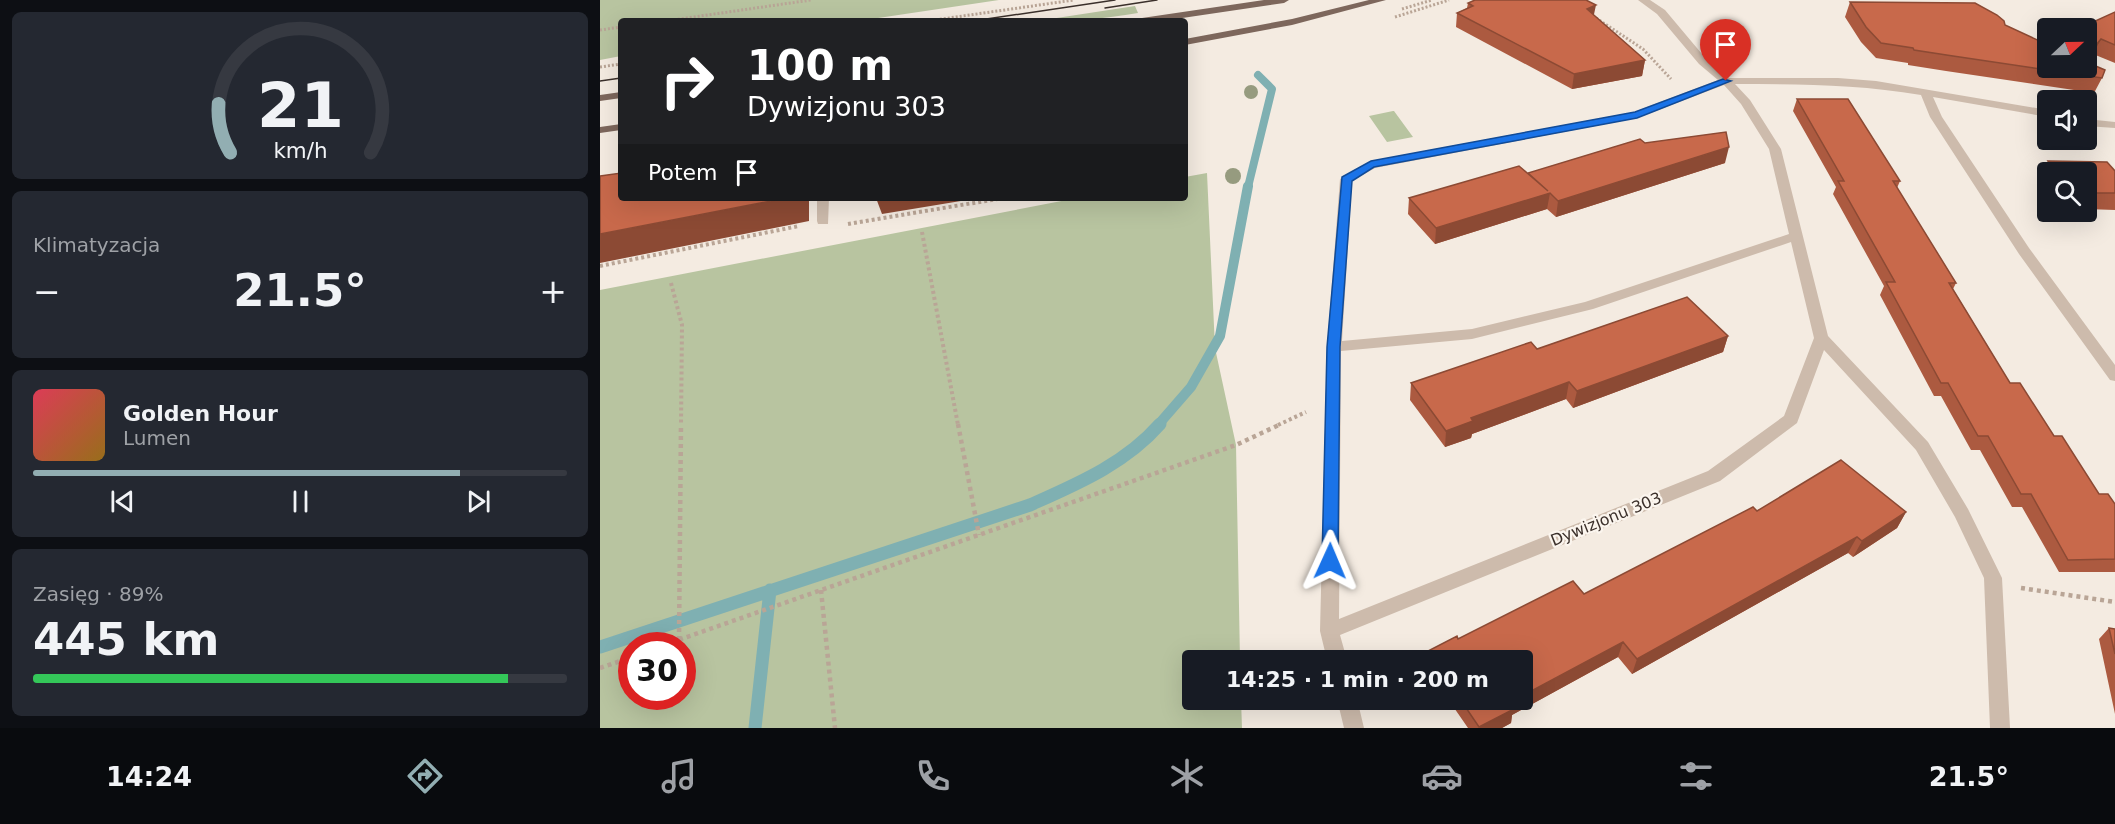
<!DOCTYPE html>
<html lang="pl">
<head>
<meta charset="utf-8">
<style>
	body { margin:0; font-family:"DejaVu Sans",sans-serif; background:#242831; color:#f1f3f6; height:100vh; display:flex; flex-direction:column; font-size:22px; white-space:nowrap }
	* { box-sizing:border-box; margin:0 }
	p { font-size:20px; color:#9ea1a6 }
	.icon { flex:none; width:33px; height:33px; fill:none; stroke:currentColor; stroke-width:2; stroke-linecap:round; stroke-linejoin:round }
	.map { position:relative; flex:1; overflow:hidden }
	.panel { display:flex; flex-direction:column; gap:12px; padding:12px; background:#0d0f14; width:600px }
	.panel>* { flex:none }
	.top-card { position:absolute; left:18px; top:18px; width:570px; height:183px; border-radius:6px; box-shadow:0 6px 24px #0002; background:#202124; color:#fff; overflow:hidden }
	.needle { width:39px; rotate:68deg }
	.controls { position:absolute; left:1437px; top:18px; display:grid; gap:12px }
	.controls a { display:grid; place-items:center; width:60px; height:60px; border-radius:6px; background:#171b24; box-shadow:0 6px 24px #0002; font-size:30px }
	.speed { position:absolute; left:18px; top:632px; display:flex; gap:12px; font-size:30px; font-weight:700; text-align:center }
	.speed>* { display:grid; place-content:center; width:78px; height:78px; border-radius:50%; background:#171b24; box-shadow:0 6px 24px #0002; line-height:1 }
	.speed .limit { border:9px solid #d22; background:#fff; color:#111 }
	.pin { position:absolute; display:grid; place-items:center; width:51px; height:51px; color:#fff; margin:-62px -26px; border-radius:50% 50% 50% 0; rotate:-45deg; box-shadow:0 0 6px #0007 }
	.pin .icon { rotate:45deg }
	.me { position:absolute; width:66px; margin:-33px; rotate:1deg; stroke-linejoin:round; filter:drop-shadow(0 0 4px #0008) }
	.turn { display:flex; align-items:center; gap:21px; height:126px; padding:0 30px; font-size:27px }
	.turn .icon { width:78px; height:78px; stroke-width:2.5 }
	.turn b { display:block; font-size:42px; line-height:51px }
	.then { display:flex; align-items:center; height:57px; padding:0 30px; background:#0003; gap:12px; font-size:22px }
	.big { font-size:45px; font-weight:600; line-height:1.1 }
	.panel .tile { flex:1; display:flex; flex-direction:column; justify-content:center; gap:9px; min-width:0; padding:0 21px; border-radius:9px; background:#242831 }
	.panel .dial { align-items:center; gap:0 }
	.dial svg { height:156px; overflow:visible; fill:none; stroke:#363941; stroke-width:7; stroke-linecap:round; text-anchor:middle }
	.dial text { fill:#f1f3f6; stroke:none }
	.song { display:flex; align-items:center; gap:18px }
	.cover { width:72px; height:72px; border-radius:9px; background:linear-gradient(135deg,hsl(350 70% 55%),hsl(40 70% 35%)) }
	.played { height:6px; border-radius:3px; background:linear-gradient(90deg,#92aeb2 80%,#363941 80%) }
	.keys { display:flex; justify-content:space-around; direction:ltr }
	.heat { display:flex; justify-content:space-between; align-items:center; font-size:33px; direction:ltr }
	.charge { height:9px; border-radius:4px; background:linear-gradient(90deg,#34c759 89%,#363941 0) }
	.trip { position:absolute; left:582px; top:650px; width:351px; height:60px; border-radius:6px; background:#171b24; box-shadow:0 6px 24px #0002; font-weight:600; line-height:60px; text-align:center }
	.tabs { display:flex; height:96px; justify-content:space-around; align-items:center; background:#090b0e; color:#9ea1a6 }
	.tabs .icon { width:42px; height:42px }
	.tabs .on { color:#92aeb2 }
	.tabs b { font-size:27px; color:#f1f3f6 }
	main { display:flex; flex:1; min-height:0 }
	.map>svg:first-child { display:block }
	.green { fill:#b8c4a0; fill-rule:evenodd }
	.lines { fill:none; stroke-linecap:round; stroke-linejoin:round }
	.stream-far2 { stroke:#7fb0b2; stroke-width:8 }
	.stream-far1 { stroke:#7fb0b2; stroke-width:10 }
	.stream { stroke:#7fb0b2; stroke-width:13 }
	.path-far2 { stroke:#b9a596; stroke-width:3; stroke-dasharray:2 2; stroke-linecap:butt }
	.path-far1 { stroke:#b9a596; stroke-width:4; stroke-dasharray:3 3; stroke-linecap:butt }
	.path { stroke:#b9a596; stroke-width:4.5; stroke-dasharray:4 4; stroke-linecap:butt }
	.minor { fill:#cdbbac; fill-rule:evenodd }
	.major { fill:#7d675c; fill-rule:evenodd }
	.tram { stroke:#3b302b; stroke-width:1.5 }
	.tree { fill:#969b7f }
	.wall { fill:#ac5a40 }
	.shaded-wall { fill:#8c4a34 }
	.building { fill:#c8694b; stroke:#8c4a34; stroke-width:1.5 }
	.route { fill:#1a73e8; stroke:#114b97; stroke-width:1.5 }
	.labels { text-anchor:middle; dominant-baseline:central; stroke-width:4.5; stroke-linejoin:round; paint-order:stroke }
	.street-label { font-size:16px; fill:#3b302b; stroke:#fbf5ee }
</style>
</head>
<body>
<main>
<section class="panel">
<div class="tile dial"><svg viewBox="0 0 100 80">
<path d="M14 69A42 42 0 1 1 86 69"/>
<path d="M14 69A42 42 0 0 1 8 44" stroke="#92aeb2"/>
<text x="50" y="56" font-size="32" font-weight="700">21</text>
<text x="50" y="72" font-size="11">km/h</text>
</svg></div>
<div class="tile"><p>Klimatyzacja</p>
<div class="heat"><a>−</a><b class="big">21.5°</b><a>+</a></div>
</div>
<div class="tile">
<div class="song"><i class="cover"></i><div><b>Golden Hour</b><p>Lumen</p></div></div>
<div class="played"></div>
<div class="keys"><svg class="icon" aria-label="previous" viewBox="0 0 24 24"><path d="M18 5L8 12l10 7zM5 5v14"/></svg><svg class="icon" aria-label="pause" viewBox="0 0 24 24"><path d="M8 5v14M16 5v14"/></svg><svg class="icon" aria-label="next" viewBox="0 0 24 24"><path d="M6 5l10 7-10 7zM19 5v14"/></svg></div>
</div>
<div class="tile"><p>Zasięg · 89%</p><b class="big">445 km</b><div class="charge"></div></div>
</section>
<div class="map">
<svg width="1515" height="728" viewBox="0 0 1515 728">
	<rect width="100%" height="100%" fill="#f4ebe1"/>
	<!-- green -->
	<path class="green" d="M0 0H399L258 21H21V56L0 60Z
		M535 6 538 13C504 19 472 21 437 21Z
		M793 111H794L813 137 787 142 769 116Z
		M607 173 615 348 636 445 640 660H592V699H641L642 728H0V290L477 198H585V177ZM32 645H82V696H32Z"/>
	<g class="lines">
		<!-- stream-far2 -->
		<path class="stream-far2" d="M648 187 672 89 658 75"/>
		<!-- stream-far1 -->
		<path class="stream-far1" d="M558 425 591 387 620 336 648 186"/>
		<!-- stream -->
		<path class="stream" d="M0 647 430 505C477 484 525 464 560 424
			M155 728 170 590"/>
		<!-- path-far2 -->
		<path class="path-far2" d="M802 9 832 0
			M795 17 849 0
			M996 18 1043 49 1071 79
			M66 21 211 0
			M328 21 474 0
			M0 30 21 27
			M0 67 21 64"/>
		<!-- path-far1 -->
		<path class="path-far1" d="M272 198V201
			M248 224 403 198
			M322 232 358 425
			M0 266 199 226
			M71 283 82 325 81 425
			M678 425 706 412"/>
		<!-- path -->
		<path class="path" d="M358 424 379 535
			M1421 588 1515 602
			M221 590 235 728
			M79 640 81 424
			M64 645 636 445 681 424
			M0 668 32 657"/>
		<!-- minor -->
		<path class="minor" d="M1038 0H1050L1065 10 1107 60 1129 78H1238L1276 81 1448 110V117L1333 97 1342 117 1429 248 1515 365V381L1510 380 1419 254 1330 117 1321 95C1258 84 1199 84 1135 84L1150 100 1181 149 1228 336 1328 442 1368 509 1402 578 1410 728H1390L1384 578 1355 517 1316 450 1224 350 1197 423 1120 481 740 635 747 660H727L720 631 727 347 740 179 771 161 1034 112 1118 80 1099 64 1057 14ZM1124 85 1141 104 1169 149 1189 234 985 302 872 329 742 341 752 181 775 168 1037 118ZM1191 242 1214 338 1184 416 1108 471 739 619 741 351 872 339 993 309Z
			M1486 119 1515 122V128L1486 126Z
			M217 198H229L228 224H218L217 221Z
			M737 699H757L764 728H744Z"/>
		<!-- major -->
		<path class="major" d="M664 0H689L684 3 562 21H537L542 18Z
			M769 0H786L692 25 585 45V39L692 19Z
			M21 92V98L0 101V95Z
			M21 124V130L0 133V127Z"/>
		<!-- tram -->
		<path class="tram" d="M505 8 557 0
			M373 21 515 0
			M0 81 21 78"/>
	</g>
	<!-- trees -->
	<g class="tree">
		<circle cx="651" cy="92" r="7"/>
		<circle cx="633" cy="176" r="8"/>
	</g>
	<!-- wall -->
	<path class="wall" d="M1250 2 1405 25 1446 44 1486 28 1515 12V63L1493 54 1487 62 1502 78 1494 93 1346 71 1308 65V63L1276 58 1261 42 1245 17Z
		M868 3 994 15 1045 60 1042 76 972 89 856 27 857 13 867 8Z
		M1197 99 1300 181 1297 188 1356 283 1353 289 1410 383 1454 436 1499 494 1515 504V572H1459L1422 507H1412L1380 450H1371L1341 396H1334L1280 295 1284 286 1233 194 1236 187 1193 111Z
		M1045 143 1125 163 956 217 947 209 835 244 808 214 809 198 928 174V173Z
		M1448 161 1515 171V210L1486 209V172H1448V188L1439 177Z
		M1128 336 1123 352 973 408 966 399 872 434 871 438 845 447 810 400 811 383 937 349Z
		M1157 511 1306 512 1297 528 1253 557 1248 553 1032 674 1018 657 912 715 911 723 902 728H868L848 699H922V660H827L828 651 984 594Z
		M1509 628 1515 629V714L1499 639Z"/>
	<!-- shaded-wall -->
	<path class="shaded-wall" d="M996 5 993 19 987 9Z
		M1501 39 1493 54 1486 62V57Z
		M1045 60 1042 76 972 89 974 74Z
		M1129 147 1125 163 956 217 958 201Z
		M950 193 947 209 835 244 836 228Z
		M186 198H209V221L0 263V234Z
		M276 198H379L282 214Z
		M1128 336 1123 352 973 408 977 391Z
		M969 382 966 399 872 434 871 438 845 447 846 431 871 418Z
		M1306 512 1297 528 1253 557 1262 541Z
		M1257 537 1248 553 1032 674 1037 659Z
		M1023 642 1018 657 912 715 911 723 902 728H879L910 703 918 699H922V696Z"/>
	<!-- building -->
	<path class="building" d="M875 0H986L996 5 987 9 1045 60 974 74 857 13 873 6 868 3Z
		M1250 2 1375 3 1397 15 1404 21 1405 25 1446 44 1448 43V68H1486V62L1505 70 1502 78 1353 56 1314 50 1313 48 1281 43 1266 27Z
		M1515 12V45L1501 39 1486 57V28H1480Z
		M1197 99H1248L1300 181H1293L1356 283H1349L1410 383H1420L1454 436H1462L1499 494H1508L1515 504V559L1468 560 1431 494H1421L1388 436H1378L1348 383H1341L1286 282H1295L1238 181H1244Z
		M1126 132 1129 147 958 201 950 193 836 228 809 198 919 166 948 191 928 173 1040 139 1045 143Z
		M1448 161 1507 162 1515 171V193H1486V172H1456Z
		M21 173V198H186L0 234V176Z
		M1087 297 1128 336 977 391 969 382 871 418 873 421 846 431 811 383 931 342 937 349Z
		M1241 460 1306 512 1262 541 1257 537 1037 659 1023 642 922 696V660H834L828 651 857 636 858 639 973 581 984 594 1153 507 1157 511Z
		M1509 628 1515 629V654Z
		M860 699H918L910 703 914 709 879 727Z"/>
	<!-- route -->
	<path class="route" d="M1123 79 1131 81 1037 118 774 167 752 181 740 347 738 561 736 566 730 568 724 566 722 561 727 347 742 177 771 161 1035 112Z"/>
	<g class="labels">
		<!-- street labels -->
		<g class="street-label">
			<text transform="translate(1006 519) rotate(-22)">Dywizjonu 303</text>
		</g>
	</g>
</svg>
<div class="controls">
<a><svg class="needle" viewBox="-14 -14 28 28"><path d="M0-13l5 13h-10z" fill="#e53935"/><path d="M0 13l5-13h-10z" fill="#9ea1a6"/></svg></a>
<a><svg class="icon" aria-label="sound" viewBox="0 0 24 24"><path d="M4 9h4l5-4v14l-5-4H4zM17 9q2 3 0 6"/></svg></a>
<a><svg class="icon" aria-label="search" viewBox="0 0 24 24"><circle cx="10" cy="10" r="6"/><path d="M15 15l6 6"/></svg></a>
</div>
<div class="speed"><div class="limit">30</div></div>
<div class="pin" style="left:1126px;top:81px;background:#d93025"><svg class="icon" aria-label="arrive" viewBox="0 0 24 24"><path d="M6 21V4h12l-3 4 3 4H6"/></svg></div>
<svg class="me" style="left:730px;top:561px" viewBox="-20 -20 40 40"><path d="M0-17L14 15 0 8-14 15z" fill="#1a73e8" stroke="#fff" stroke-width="4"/></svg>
<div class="trip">14:25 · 1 min · 200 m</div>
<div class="top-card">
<div class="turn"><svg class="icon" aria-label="right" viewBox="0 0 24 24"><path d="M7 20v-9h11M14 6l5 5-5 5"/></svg><div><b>100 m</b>Dywizjonu 303</div></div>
<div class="then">Potem<svg class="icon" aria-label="arrive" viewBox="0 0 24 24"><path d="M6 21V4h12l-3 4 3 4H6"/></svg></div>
</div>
</div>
</main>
<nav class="tabs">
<b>14:24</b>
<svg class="icon on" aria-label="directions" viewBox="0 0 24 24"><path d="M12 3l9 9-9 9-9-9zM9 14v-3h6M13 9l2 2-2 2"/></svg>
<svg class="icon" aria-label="music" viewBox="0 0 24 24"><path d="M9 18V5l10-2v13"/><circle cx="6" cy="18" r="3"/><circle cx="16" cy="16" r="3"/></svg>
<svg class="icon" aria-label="phone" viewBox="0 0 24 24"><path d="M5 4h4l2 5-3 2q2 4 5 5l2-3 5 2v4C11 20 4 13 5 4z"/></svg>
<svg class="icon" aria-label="climate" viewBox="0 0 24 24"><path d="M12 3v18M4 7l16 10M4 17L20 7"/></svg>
<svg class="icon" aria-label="car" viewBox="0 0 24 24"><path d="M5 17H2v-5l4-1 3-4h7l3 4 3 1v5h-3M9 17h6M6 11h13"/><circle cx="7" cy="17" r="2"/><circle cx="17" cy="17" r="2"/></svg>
<svg class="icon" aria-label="filters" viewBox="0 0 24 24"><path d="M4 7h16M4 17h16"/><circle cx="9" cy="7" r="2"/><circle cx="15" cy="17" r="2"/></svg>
<b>21.5°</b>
</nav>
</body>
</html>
